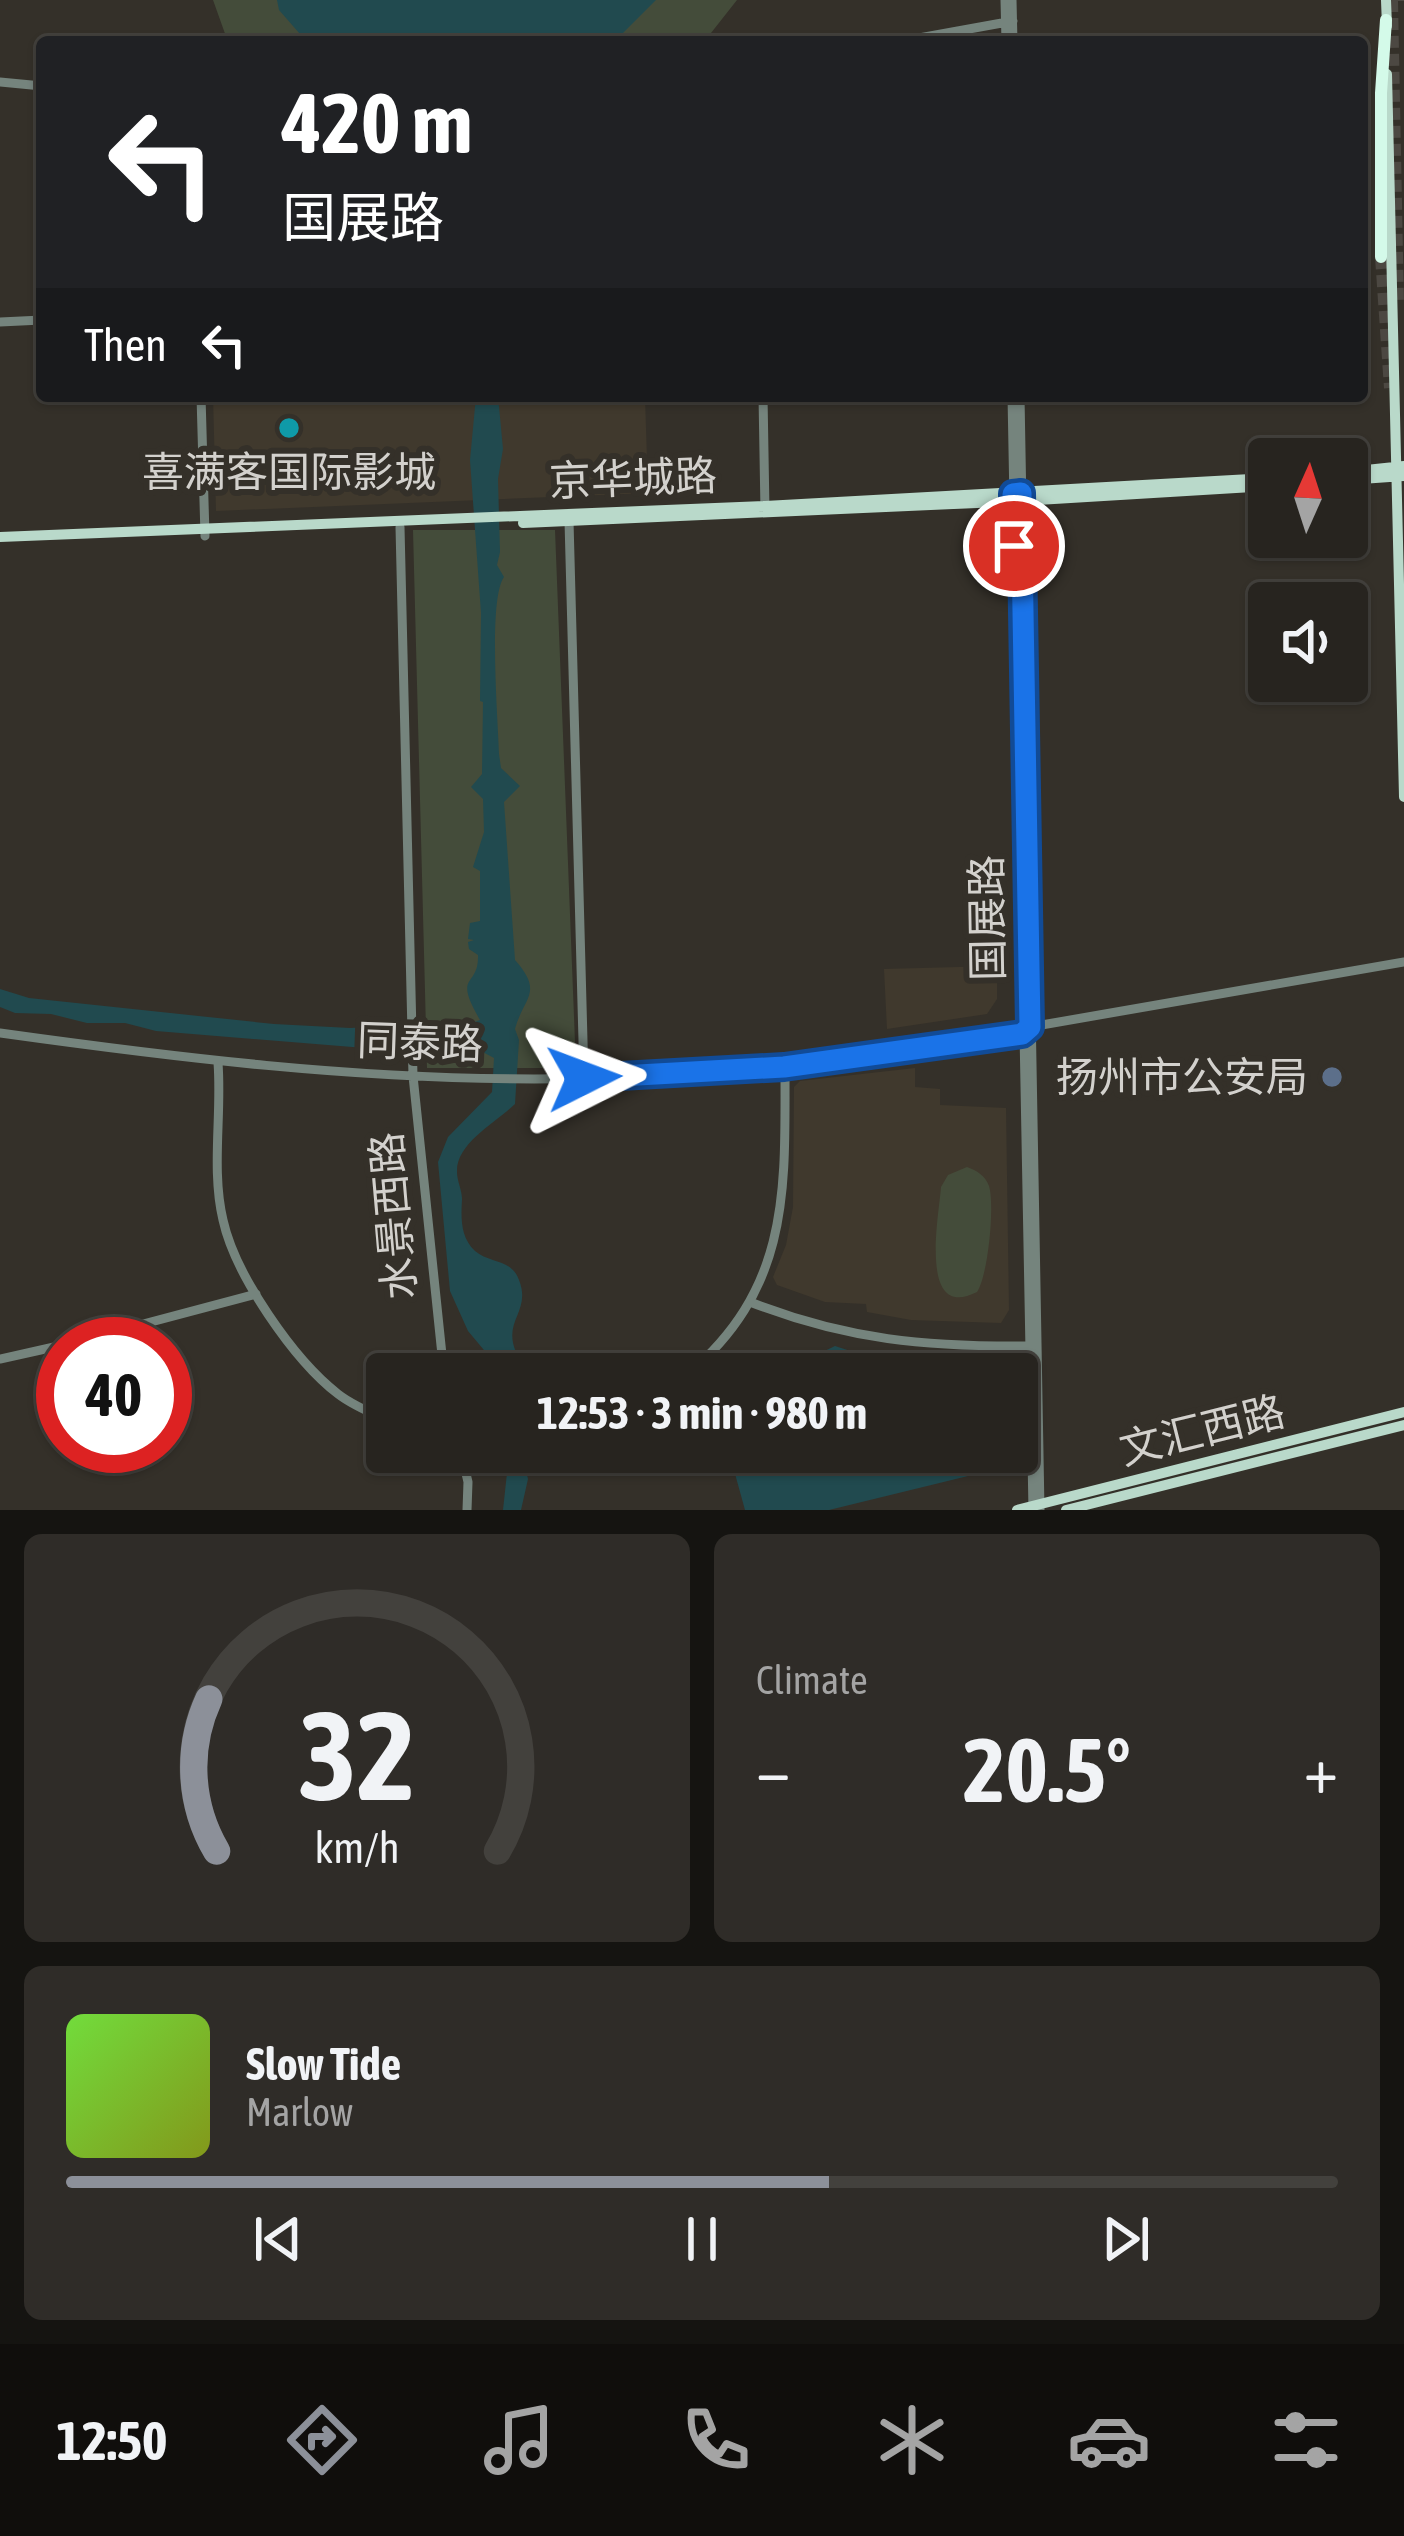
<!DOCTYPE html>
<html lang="en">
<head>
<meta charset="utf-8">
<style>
	body { margin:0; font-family:"Asap Condensed","Noto Sans SC",sans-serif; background:#2f2c28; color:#f1f3f6; height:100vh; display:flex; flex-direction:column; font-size:45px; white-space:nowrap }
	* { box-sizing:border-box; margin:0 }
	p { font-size:39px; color:#a4a4a4 }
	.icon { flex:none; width:66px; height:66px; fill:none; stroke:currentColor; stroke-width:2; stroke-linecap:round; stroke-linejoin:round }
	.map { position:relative; height:1510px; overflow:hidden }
	.panel { display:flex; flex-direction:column; gap:24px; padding:24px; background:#151411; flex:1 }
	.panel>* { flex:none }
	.banner { position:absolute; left:36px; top:36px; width:1332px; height:366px; border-radius:12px; box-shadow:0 3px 9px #0004,0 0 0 3px #43413d; background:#202124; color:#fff; overflow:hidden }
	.needle { width:78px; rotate:3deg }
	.controls { position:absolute; left:1248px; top:438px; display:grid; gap:24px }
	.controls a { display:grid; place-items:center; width:120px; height:120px; border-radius:12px; background:#27241f; box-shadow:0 3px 9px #0004,0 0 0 3px #43413d; font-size:60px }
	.speed { position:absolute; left:36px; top:1317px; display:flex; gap:24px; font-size:60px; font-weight:700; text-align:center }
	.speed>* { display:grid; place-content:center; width:156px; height:156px; border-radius:50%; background:#27241f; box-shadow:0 3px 9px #0004,0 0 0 3px #43413d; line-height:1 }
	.speed .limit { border:18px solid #d22; background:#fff; color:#111 }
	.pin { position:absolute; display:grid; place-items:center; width:102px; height:102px; color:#fff; margin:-51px; border:6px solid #fff; border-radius:50%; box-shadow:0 3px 12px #0007 }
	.me { position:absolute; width:132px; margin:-66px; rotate:87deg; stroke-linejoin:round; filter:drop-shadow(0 0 9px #0008) }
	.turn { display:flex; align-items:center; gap:42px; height:252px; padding:0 48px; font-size:54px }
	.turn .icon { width:156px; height:156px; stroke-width:2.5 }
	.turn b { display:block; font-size:84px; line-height:102px }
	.then { display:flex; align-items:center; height:114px; padding:0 48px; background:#0003; gap:24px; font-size:45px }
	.big { font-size:90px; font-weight:700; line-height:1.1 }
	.panel .card { flex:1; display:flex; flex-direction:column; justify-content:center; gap:18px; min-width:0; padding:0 42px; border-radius:18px; background:#2f2c28 }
	.panel .dial { align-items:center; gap:0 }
	.dial svg { height:312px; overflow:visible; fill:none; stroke:#43413d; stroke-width:7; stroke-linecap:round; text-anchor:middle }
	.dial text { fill:#f1f3f6; stroke:none }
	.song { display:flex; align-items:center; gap:36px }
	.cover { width:144px; height:144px; border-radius:18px; background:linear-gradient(135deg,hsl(100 70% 55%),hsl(70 70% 35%)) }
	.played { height:12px; border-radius:6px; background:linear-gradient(90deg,#8c9099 60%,#43413d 60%) }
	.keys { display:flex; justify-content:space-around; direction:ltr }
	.heat { display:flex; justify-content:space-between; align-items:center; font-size:66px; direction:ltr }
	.panel .tiles { flex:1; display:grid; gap:24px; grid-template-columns:1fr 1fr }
	.card:last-child { grid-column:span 2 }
	.trip { position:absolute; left:366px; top:1353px; width:672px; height:120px; border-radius:12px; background:#27241f; box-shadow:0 3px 9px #0004,0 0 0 3px #43413d; font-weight:700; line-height:120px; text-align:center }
	.tabs { display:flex; height:192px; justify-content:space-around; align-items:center; background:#100e0c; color:#a4a4a4 }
	.tabs .icon { width:84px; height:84px }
	.tabs .active { color:#8c9099 }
	.tabs b { font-size:54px; color:#f1f3f6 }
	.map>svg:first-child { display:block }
	.built { fill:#40392d }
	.green { fill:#444c3a }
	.water { fill:#214a4f }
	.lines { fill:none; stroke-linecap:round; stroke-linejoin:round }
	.highway-tunnel { stroke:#4c4842; stroke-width:12; stroke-dasharray:12 6; stroke-linecap:butt }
	.minor { stroke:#75847d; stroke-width:9 }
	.major { stroke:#b9d9ca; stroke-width:10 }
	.highway { stroke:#d4fae9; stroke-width:12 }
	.route-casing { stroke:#114b97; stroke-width:30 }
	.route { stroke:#1a73e8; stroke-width:21 }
	.culture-dot { fill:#0f9aa8; stroke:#343029; stroke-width:4.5 }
	.service-dot { fill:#5c6f8a; stroke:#343029; stroke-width:4.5 }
	.labels { text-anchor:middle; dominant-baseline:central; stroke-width:12; stroke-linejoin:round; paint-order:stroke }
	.poi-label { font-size:42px; fill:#d3d1cd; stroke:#343029 }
	.street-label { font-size:42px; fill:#d3d1cd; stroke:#343029 }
</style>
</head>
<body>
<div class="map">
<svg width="1404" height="1510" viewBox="0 0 1404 1510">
	<rect width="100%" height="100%" fill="#343029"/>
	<!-- built -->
	<path class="built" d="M213 396H645L648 493 216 511Z
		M997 966V999L987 1014 887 1029 884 969Z
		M915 1068V1087L940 1089V1105L1006 1108 1009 1310 1001 1323 911 1320 867 1312 866 1304 825 1302 777 1285 773 1277 786 1245 793 1207 794 1087 800 1081Z"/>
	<!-- green -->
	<path class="green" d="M213 0H737L711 33 718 42H228Z
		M413 530H555L576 1068H427Z
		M967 1167C977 1171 985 1175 989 1186 995 1205 988 1276 977 1292 918 1322 939 1216 941 1187L948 1175Z"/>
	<!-- water -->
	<path class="water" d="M277 0H656L614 42H307L279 10Z
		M476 396H498L503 449 498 479 500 552 497 565 504 577C488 599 498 719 499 754L501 768 520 786 504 802 515 960C544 993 524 996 515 1029L519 1040 515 1104C497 1122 456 1143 457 1172 457 1181 462 1190 462 1199 461 1217 460 1237 475 1251 490 1264 511 1258 519 1280 534 1318 489 1323 530 1374H504L468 1331 450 1291 438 1162 448 1137 492 1092 494 1058 477 1049 456 1047 400 1046 377 1049 156 1031 125 1023H87L51 1014 15 1013 0 1007V989L29 998 274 1024 350 1028 427 1024 459 1028 480 1020C452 972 479 989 478 955L469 949 468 942 474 940 468 939 470 923 480 921V871L473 867 484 832 483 799 471 787 482 774 483 702 480 701 481 613 470 460Z
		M835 1346 881 1361 1008 1354V1374H751L802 1362Z
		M502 1452H522L528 1479 521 1510H503L507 1473Z
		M729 1452H1009V1466L829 1510H745Z"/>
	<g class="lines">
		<!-- highway-tunnel -->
		<path class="highway-tunnel" d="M1392 0 1398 305
			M1404 0V1
			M1381 257 1390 388"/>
		<!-- minor -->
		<path class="minor" d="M1005 0 1006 42
			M1012 0 1013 42
			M897 42 1013 21
			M0 82 42 86
			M0 322 42 320
			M201 396 205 536
			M763 396 765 511
			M1012 396 1033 1510
			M1020 396 1040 1510
			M569 521 584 1078
			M400 527 413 1076 444 1374
			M0 1033C179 1058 353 1079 534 1079 698 1079 859 1056 1022 1034L1030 1027 1404 962
			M218 1063C222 1114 211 1170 223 1220 235 1275 294 1360 338 1394 352 1405 371 1413 387 1420
			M750 1302C847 1340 927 1347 1030 1346
			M68 1344 256 1294
			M0 1359 63 1345
			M688 1374C791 1287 785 1189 785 1067
			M461 1452 468 1482 467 1510"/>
		<!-- major -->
		<path class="major" d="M1386 0 1387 26
			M1387 74 1404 797
			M1347 472 1404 466
			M1347 480 1404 476
			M523 523 1021 501 1269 486
			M0 537 765 506 1269 478
			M1017 1510 1404 1412
			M1066 1510 1404 1425"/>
		<!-- highway -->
		<path class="highway" d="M1381 257V93L1386 20"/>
	</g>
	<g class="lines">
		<defs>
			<path id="route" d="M584 1078 784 1067 1022 1034 1030 1027 1021 493 1013 494 1014 546"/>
		</defs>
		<!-- route casing -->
		<use href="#route" class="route-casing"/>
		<!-- route -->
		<use href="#route" class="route"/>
	</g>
	<!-- markers -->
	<circle class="culture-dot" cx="289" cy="428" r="12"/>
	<circle class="service-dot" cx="1332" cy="1077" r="12"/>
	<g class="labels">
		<!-- poi labels -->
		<g class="poi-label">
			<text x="289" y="472">喜满客国际影城</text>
			<text x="1308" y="1077" text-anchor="end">扬州市公安局</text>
		</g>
		<!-- street labels -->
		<g class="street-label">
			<text transform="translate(633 478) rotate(-2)">京华城路</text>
			<text transform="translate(987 918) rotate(-91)">国展路</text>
			<text transform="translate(420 1042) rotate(2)">同泰路</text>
			<text transform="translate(393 1216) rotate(-95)">水景西路</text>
			<text transform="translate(1202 1430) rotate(-14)">文汇西路</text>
		</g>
	</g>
</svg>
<div class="controls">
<a><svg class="needle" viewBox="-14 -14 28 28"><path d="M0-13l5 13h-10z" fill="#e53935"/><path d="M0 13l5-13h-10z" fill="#a4a4a4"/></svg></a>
<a><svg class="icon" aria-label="sound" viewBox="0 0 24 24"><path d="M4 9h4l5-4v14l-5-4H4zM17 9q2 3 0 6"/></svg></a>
</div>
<div class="speed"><div class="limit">40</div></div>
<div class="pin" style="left:1014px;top:546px;background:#d93025"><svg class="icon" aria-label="arrive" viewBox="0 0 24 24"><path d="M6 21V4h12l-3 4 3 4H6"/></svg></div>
<svg class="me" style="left:584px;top:1078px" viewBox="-20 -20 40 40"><path d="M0-17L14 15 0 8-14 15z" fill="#1a73e8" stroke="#fff" stroke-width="4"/></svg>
<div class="trip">12:53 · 3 min · 980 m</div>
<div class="banner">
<div class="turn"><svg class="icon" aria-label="left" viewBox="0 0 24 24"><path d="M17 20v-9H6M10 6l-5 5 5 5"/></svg><div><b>420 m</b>国展路</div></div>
<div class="then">Then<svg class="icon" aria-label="left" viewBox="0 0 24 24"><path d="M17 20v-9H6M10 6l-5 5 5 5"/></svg></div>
</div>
</div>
<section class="panel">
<div class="tiles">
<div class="card dial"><svg viewBox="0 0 100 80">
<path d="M14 69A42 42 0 1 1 86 69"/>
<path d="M14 69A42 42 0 0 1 12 30" stroke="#8c9099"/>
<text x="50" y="56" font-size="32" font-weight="700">32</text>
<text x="50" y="72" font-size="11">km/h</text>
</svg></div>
<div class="card"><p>Climate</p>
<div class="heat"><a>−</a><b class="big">20.5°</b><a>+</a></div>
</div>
<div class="card">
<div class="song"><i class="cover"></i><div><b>Slow Tide</b><p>Marlow</p></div></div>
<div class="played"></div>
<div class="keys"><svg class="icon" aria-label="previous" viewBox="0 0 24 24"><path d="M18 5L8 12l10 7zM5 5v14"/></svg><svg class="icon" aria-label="pause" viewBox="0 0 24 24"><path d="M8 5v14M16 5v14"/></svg><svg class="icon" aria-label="next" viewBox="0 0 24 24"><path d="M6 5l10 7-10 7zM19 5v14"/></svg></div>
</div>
</div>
</section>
<nav class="tabs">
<b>12:50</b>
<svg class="icon active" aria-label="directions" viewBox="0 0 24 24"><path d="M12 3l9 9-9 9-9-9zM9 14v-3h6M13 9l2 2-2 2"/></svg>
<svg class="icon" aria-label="music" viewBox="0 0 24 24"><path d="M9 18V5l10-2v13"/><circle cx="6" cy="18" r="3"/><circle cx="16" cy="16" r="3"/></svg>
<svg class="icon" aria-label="phone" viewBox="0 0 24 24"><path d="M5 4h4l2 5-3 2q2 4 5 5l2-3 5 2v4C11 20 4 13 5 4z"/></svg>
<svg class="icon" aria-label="climate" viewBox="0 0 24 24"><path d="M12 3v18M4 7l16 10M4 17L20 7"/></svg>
<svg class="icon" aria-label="car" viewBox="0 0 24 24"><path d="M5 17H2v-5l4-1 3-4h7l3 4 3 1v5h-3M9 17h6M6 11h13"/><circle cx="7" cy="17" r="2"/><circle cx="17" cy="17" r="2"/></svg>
<svg class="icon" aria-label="filters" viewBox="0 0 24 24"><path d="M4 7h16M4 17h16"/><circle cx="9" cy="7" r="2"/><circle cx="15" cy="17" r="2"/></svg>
</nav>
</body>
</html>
